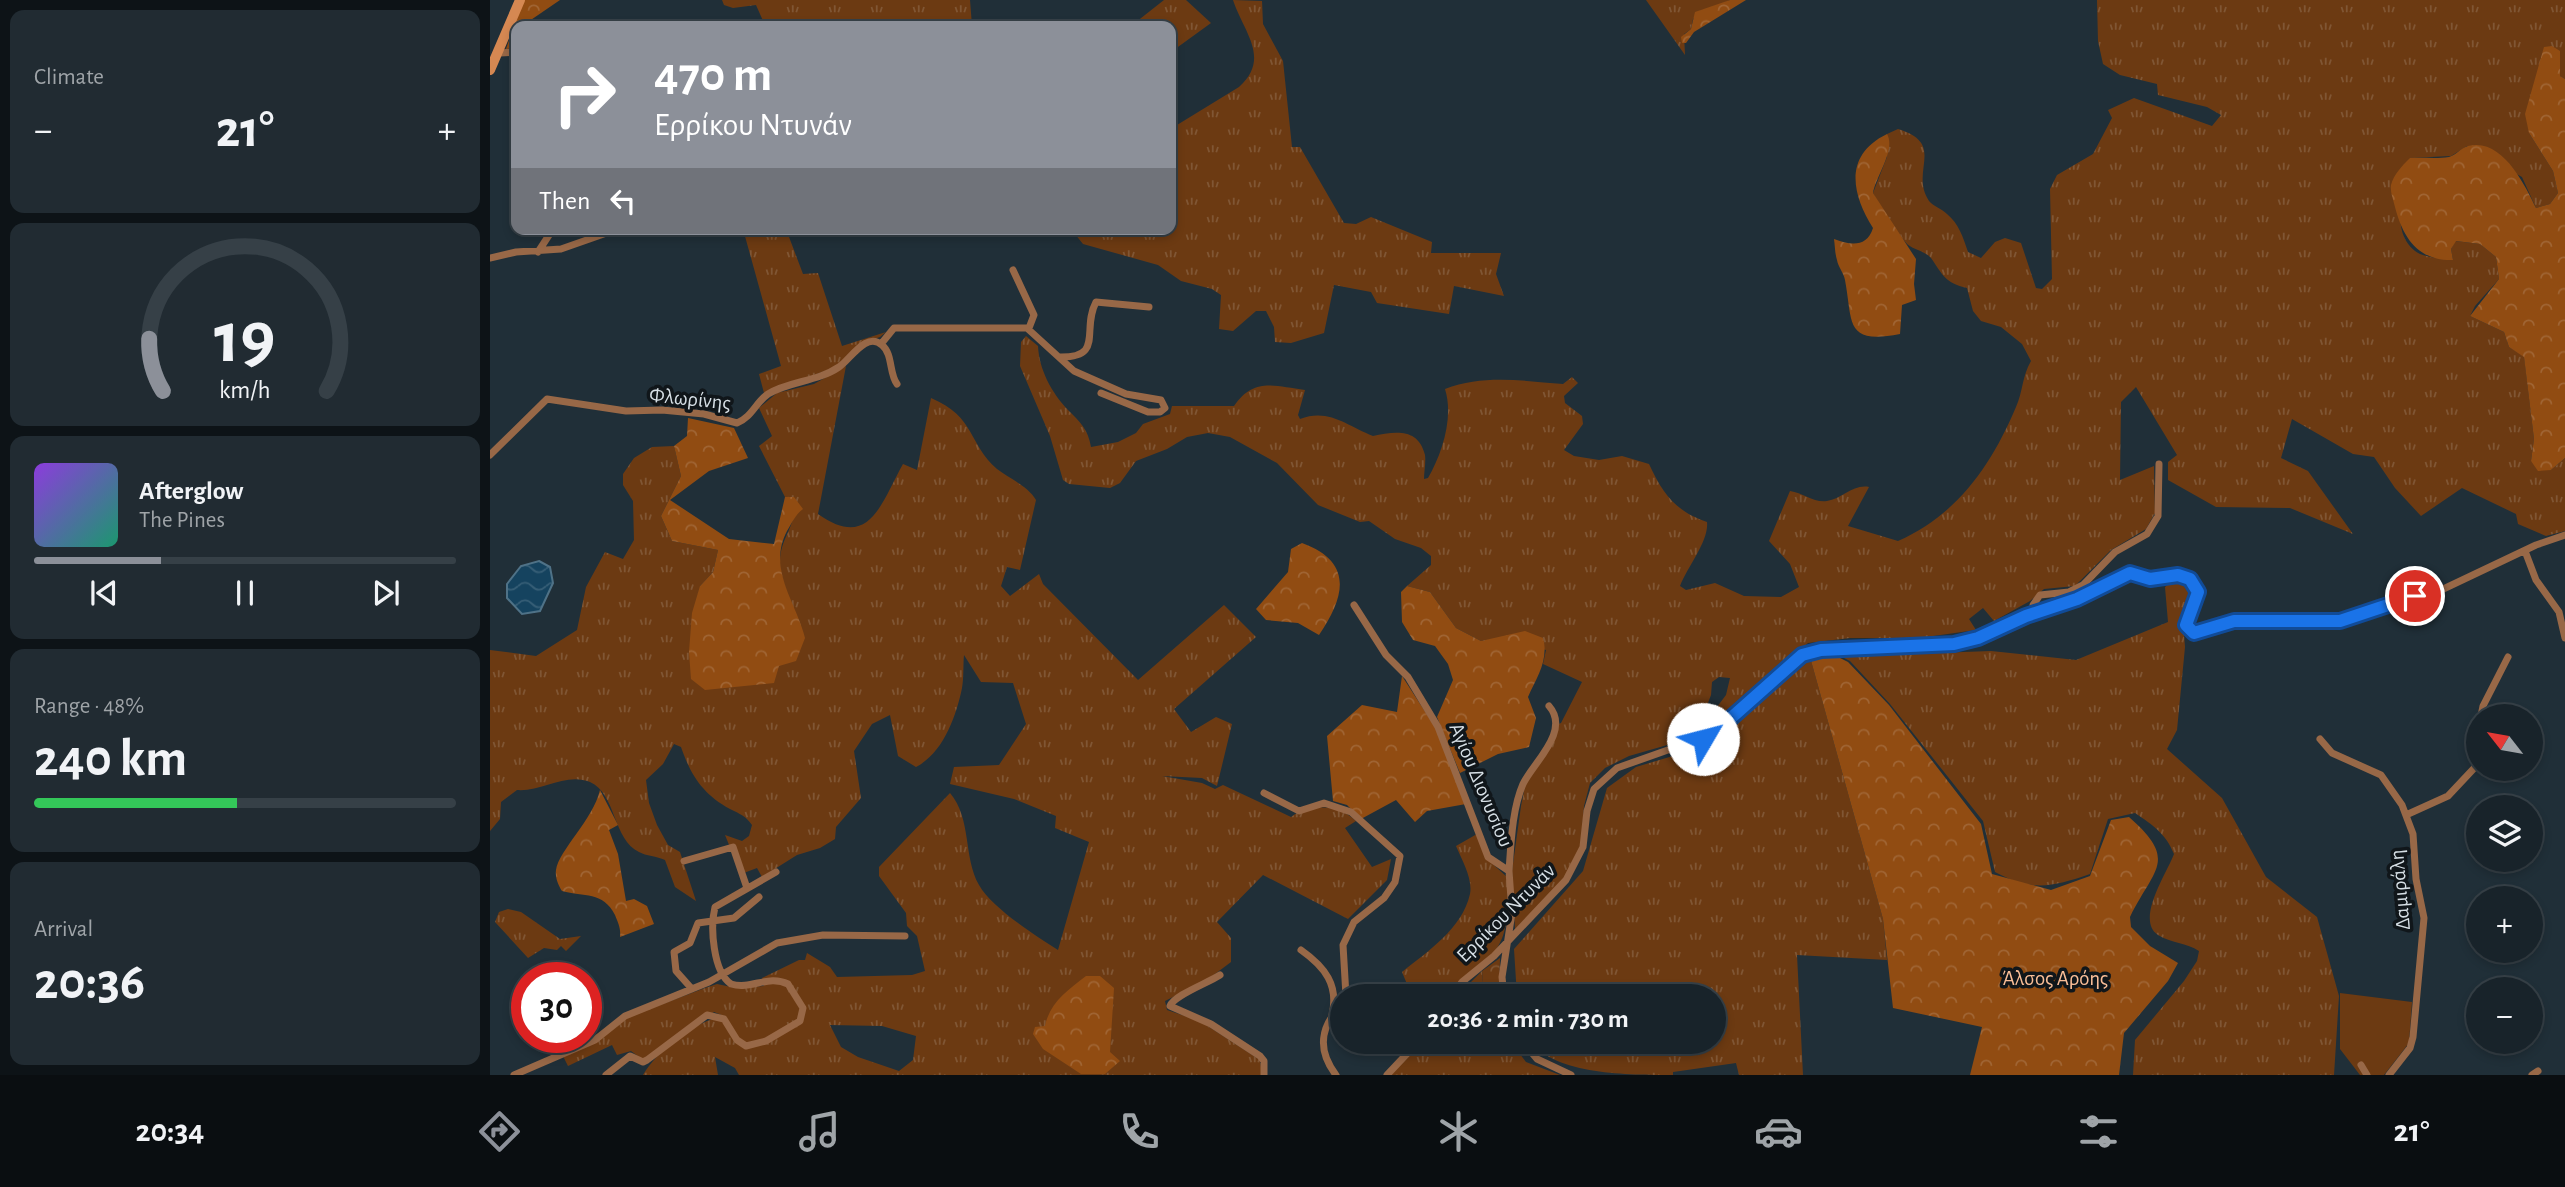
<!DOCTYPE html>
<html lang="en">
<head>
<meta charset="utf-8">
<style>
	body { margin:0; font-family:"Alegreya Sans",sans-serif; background:#212b32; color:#f1f3f6; height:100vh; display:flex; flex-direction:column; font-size:26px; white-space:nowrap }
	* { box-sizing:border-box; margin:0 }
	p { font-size:23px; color:#9fa4a8 }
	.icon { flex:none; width:38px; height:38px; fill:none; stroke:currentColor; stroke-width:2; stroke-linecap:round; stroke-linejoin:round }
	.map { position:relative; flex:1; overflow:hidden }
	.sheet { display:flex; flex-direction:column; gap:10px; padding:10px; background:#0d1317; width:490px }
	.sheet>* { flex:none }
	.top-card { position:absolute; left:21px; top:21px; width:665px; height:214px; border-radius:14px; box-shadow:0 4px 10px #0003,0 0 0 2px #364047; background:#8c9099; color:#fff; overflow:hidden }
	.needle { width:46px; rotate:301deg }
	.buttons { position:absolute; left:1976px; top:704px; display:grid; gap:14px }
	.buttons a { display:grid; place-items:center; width:77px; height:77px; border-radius:50%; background:#18232a; box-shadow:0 4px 10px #0003,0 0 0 2px #364047; font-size:35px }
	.speed { position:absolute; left:21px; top:962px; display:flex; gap:14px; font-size:35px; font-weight:700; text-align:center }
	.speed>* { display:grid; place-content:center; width:91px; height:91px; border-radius:50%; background:#18232a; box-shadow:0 4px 10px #0003,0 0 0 2px #364047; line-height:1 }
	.speed .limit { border:10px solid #d22; background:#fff; color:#111 }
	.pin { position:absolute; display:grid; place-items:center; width:60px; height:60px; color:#fff; margin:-30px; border:4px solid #fff; border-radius:50%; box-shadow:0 2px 7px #0007 }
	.me { position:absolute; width:77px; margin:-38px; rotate:53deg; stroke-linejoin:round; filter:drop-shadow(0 0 5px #0008) }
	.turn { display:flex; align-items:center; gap:24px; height:147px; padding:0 28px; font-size:32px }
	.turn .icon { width:91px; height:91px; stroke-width:2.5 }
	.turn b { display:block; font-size:49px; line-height:60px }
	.then { display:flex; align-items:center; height:66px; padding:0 28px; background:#0003; gap:14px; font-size:26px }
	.big { font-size:52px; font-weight:700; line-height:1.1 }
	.sheet .card { flex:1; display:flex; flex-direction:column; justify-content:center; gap:10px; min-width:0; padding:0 24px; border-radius:14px; background:#212b32 }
	.sheet .dial { align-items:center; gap:0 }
	.dial svg { height:182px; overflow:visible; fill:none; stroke:#364047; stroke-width:7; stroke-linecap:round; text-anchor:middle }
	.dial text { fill:#f1f3f6; stroke:none }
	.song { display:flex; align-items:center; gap:21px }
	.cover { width:84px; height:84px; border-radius:10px; background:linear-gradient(135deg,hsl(270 70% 55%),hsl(160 70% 35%)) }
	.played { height:7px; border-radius:4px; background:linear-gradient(90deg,#8c9099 30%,#364047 30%) }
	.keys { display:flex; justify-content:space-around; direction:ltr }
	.heat { display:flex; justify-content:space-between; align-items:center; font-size:38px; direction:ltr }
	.charge { height:10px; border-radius:5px; background:linear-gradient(90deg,#34c759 48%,#364047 0) }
	.trip { position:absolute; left:840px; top:984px; width:396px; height:70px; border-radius:35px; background:#18232a; box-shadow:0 4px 10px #0003,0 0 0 2px #364047; font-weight:700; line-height:70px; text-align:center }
	.dock { display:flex; height:112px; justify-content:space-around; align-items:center; background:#0a0e11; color:#9fa4a8 }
	.dock .icon { width:49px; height:49px }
	.dock .current { color:#8c9099 }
	.dock b { font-size:32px; color:#f1f3f6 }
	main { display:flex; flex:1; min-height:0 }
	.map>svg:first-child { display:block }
	.grass { fill:url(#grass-tufts); fill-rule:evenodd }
	.forest { fill:url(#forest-crowns) }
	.park { fill:url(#park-crowns) }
	.garden { fill:#6c3a12 }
	.water { fill:url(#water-waves); stroke:#4f7287; stroke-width:2 }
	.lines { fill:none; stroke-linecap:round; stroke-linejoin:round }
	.street { stroke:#986847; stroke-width:7 }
	.secondary { stroke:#d58852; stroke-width:10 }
	.route-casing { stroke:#114b97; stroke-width:18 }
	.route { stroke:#1a73e8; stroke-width:12 }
	.labels { text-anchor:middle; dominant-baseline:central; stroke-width:7; stroke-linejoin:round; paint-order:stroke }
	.street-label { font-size:21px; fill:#d6dfe5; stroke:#10161a }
	.park-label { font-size:21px; fill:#fabe97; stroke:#10161a }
</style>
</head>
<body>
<main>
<section class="sheet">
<div class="card"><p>Climate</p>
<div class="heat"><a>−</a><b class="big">21°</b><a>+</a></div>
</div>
<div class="card dial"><svg viewBox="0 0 100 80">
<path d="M14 69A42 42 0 1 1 86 69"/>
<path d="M14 69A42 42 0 0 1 8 46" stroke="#8c9099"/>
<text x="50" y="56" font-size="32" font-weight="700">19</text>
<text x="50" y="72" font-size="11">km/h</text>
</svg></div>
<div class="card">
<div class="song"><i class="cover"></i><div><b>Afterglow</b><p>The Pines</p></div></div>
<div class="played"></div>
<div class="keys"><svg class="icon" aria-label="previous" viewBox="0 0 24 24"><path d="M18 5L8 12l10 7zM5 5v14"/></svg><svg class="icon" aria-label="pause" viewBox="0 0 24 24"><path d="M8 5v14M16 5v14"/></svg><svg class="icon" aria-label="next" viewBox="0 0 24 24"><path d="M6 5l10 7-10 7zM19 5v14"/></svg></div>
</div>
<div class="card"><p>Range · 48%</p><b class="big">240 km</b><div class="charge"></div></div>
<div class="card"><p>Arrival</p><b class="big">20:36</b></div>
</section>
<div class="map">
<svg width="2075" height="1075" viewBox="0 0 2075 1075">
	<defs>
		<pattern id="grass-tufts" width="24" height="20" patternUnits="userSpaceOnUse" patternTransform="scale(1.75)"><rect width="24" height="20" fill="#6c3a12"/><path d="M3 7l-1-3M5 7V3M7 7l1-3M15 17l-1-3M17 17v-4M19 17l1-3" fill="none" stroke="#805634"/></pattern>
		<pattern id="forest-crowns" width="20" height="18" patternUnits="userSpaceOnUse" patternTransform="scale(1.75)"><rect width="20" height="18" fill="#914c12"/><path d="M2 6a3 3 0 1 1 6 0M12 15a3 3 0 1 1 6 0" fill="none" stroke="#a06534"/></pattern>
		<pattern id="park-crowns" width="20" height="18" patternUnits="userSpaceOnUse" patternTransform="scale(1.75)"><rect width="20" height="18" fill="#6c3a12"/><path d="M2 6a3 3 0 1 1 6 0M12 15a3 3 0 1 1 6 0" fill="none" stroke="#805634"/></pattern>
		<pattern id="water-waves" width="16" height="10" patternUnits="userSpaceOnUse" patternTransform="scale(1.75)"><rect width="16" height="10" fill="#15435f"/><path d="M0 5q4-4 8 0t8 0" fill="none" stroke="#365e76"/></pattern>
	</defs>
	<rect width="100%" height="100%" fill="#202f38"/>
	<!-- grass -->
	<path class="grass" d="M232 0H480L482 26H375L357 19 360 26H271L274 23 266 5 243 8 234 5Z
		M674 0H696L721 23 681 52V26H641Z
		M743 0 772 1 773 24 793 61 802 147H810L854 223 866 224 881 217 942 242 941 253H1011L1006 274 1014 296 964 286 959 314 887 303 881 292 844 285 834 333 801 343 785 342 784 327 776 311H766L743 331 729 329 731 295 722 289 691 281 668 265 593 244 581 229H681V123L687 125 749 87C781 58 754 33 743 0Z
		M1156 0H1240L1221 9 1211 10 1203 19 1201 29 1194 34 1195 55Z
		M1607 0H2075V79L2070 76 2055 47 2039 133 2063 171 2068 193 2060 204 2046 208 2032 177 1977 146 1961 156 1920 158C1915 187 1896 235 1930 254 1939 258 1953 258 1963 260L1961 249 1965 241 1990 244 2006 257 2009 279 1985 306 1980 316 2014 332 2019 347 2034 356 2044 439 2041 461 2061 470 2075 458V531L2056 536 2028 524 2026 514 1972 488 1931 516 1905 488 1884 457 1863 454 1802 419 1791 458 1818 471 1863 534 1800 508 1726 507 1678 480V462L1687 455 1646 387 1631 402 1630 480 1664 466 1665 513 1656 529 1621 550 1585 586 1554 589 1540 601 1504 621 1493 608 1479 619 1486 630 1429 638H1360L1318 643 1221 726 1211 728 1236 695 1240 678 1229 677 1222 682 1221 695 1205 737 1139 756 1115 768 1100 783 1094 806 1091 845 1072 882 1025 929 1022 871 1031 806 1035 786 1066 725 1071 723 1092 682 1053 664 1056 650 1012 638 991 641 966 628 940 592 917 586 941 565V556L931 548 905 539 879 521 870 522 828 505 787 463 740 437 718 433 697 437 677 449 646 461 630 483 620 488 579 484 573 480 560 436 530 366 531 342 536 336 548 346C549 369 561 392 578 410 590 422 598 429 601 447L628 442 646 433 653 424 680 414 682 406H744C764 377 784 386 815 390L808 415 810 419C839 408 857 426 883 436 904 432 928 427 935 455 936 462 934 472 934 479L938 478C952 454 964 417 955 389 994 374 1033 381 1073 384L1082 377 1088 383 1074 396 1075 403 1092 416 1093 424 1074 450 1084 456 1109 460 1132 456 1159 464C1173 494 1185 511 1217 522 1219 541 1198 566 1190 586L1196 590 1225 583 1254 596 1291 597 1309 587 1300 564 1279 541 1300 491C1313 493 1324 503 1337 501 1352 499 1363 484 1379 487L1358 526 1408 541C1467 515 1501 466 1526 407 1533 392 1532 376 1541 361L1532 344 1511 327 1491 321 1483 311 1477 288C1455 283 1453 275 1441 258 1435 251 1424 250 1417 244 1405 230 1391 210 1383 193L1397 157V134L1408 129C1457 144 1419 171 1439 201 1443 206 1452 209 1457 214 1469 224 1473 237 1478 252L1491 258 1505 242 1515 238 1531 243 1546 288 1552 289 1562 279 1560 189 1567 175 1603 154 1622 118 1618 110 1644 98 1722 126 1731 115 1717 107 1668 95 1667 84 1630 75 1613 64 1608 41Z
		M253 229H296L313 274 328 273 352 346 396 332 390 337 370 344 346 367 274 393 269 374 291 366Z
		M356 366 328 514C380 551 391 503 413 464L427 470 441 398C486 417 478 444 507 469 520 479 538 486 546 500L530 570 517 567 511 586 520 596 549 574 553 584 648 680 734 605 766 637 684 709 701 732 726 717 742 724 727 786 712 778 672 776 712 783 725 789 733 785 801 817C819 802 850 805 866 821L855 828 882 867 901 859 897 880 858 919 773 875 727 922 741 938V962L717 980 675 1001 677 1010 710 1021 770 1060 772 1075H249L245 1068 225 1057 228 1075H153C167 1051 204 1021 234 1016L224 1012 153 1060 141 1051 127 1055 122 1045 78 1066 72 1054 133 1019 215 988 227 984 246 988 274 986 272 978 309 960H315L317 953 340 967 347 977 422 975 435 971 427 936 417 926 416 913 389 876V867L460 793C482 819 473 857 489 885 502 908 546 936 568 950L599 842 565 828 566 816 524 799 460 784 464 767 509 765 536 724 523 683 491 682 474 655C473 664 474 677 472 688 466 717 453 753 426 767L408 756 400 715 382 724 364 751 371 798 346 827 345 839 330 848 307 855 272 877 267 868 251 874 235 835 252 841 259 836 262 825C256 816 250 814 240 809 213 794 201 776 191 747L184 744 173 764 156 780 159 803 167 825 178 845 190 852 206 901 185 887 175 860C167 856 156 856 149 852 123 840 126 793 100 782 76 772 51 792 27 790L11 802 10 819 0 831V650L46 656 87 630 96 587 115 552 133 559 144 540 143 501 133 485V474L144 458 162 447 184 446 191 476 171 516 182 541 228 550 223 572 210 586 296 589C277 541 310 534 304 497H295L269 446 282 436 269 408 287 393 324 384ZM340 1025 392 1026 426 1036 423 1060 409 1071 368 1057 351 1047Z
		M1686 578 1698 581 1704 593 1693 622 1695 647 1687 730 1677 749 1732 798 1776 877 1827 917 1849 996 1844 1075H1643L1645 1040 1694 981 1707 961 1709 951C1697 943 1681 943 1668 935 1645 920 1677 873 1684 854 1676 834 1663 825 1645 813L1618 819 1600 874C1562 887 1542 892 1505 872L1493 821 1400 704 1360 661 1344 653 1366 656 1501 651 1586 660 1678 622 1675 587Z
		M1320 657 1393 919 1397 960 1307 955 1313 1075H1249L1246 1063 1183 1072V1075C1138 1075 1067 1075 1039 1041H1223V996H1027L1024 949 1093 871 1117 788 1146 767 1223 744Z
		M987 834 996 858 1017 877C1020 951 1010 947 960 996H922L912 972C938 951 972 929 980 894 983 879 972 860 966 846Z
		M18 909 31 912 70 939 91 936 76 951 71 946 67 950 54 948 38 958 5 922 9 912Z
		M992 971 994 996H967Z
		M934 1041H1020L1036 1062 1070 1075H901Z"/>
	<!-- forest -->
	<path class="forest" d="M33 0H70L32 26H26L23 48 16 49Z
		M1240 0H1256L1204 32 1196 43H1192L1191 37 1201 29 1205 12Z
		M2062 46 2070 51V76L2075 79V458L2061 470 2048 471 2041 461 2044 439 2034 357 2019 347 2014 332 1980 316 2009 279 2006 257 1990 244 1966 241 1961 249 1963 260C1928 261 1913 238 1905 207 1903 199 1900 192 1901 185 1904 174 1912 166 1920 158 1932 157 1946 159 1959 157 1966 155 1971 148 1978 146 2012 137 2035 185 2046 208L2060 204 2068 193 2063 171 2039 133 2035 114 2054 47Z
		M1397 134C1406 150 1386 176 1383 193L1426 259 1424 284 1426 300 1412 305 1410 334C1354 345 1363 322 1355 280 1354 273 1348 267 1347 260 1345 254 1345 246 1344 239 1360 245 1377 248 1383 228 1361 193 1354 155 1397 134Z
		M198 418 244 428 258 458 219 471 180 500 239 539 284 544 295 497H304L313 509C305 515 302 523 297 531 277 569 306 602 315 638L306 661 289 666 284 683 215 690 201 679 199 652 202 613 210 586 223 572 228 550 182 541 171 516 191 476 184 446 197 436Z
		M812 543C864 562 855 597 829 635L808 623 776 620 766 609 798 572 801 549Z
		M917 586 940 592 966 628 991 641 1035 631 1053 638C1059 660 1047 677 1038 697L1046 718 1039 747 1008 754 970 773 947 717 963 680 958 664 945 646 923 640 912 622 911 592Z
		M1340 653 1358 662 1399 705 1491 824 1502 874 1561 890 1600 876 1621 820 1639 817C1689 861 1664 868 1640 917L1641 927 1660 946 1688 963 1678 981 1634 1033 1629 1075H1480L1492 1027 1403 1008 1393 919 1320 657Z
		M912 676 945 727 976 804 937 811 925 822 906 800 871 819 857 805 843 801 837 736 872 705 907 712Z
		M110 790 128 825 119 830 128 854 136 901 144 899 157 906 164 924 130 937C131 928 128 923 125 915 113 891 94 897 72 891 68 885 65 877 66 870 69 850 103 820 110 790Z
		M596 976H610L624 988 620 1052 630 1061 615 1074H591L553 1049 543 1034 545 1027 555 1026C560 1002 577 991 596 976Z"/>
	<!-- park -->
	<path class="park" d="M1010 958 1009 996H994L992 971Z"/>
	<!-- garden -->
	<path class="garden" d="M1850 993 1922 1002 1919 1043 1894 1075H1870L1850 1049Z"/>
	<!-- water -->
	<path class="water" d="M49 561 60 567 63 583 50 611 32 614 17 598V584L31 566Z"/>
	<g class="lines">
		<!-- street -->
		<path class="street" d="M10 53 26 52
			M48 252 63 229
			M0 258 26 252 71 249 128 229
			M538 329 584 371 636 394 671 400 675 408 670 412H658L611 393
			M391 344 404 328H539L544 315 523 270
			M569 357C615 358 591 330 606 302L659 307
			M0 455 57 399 136 411 172 410 214 414 247 423C262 417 266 402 278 394 299 381 327 382 349 367 360 360 376 331 392 345 403 354 399 374 407 384
			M2035 551 2046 580 2069 612 2075 638
			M864 605 896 655 918 677 948 727 998 857 1019 871 1022 913 1012 977 1014 996
			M1544 613 1543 605 1550 595 1579 592 1593 585 1625 552 1657 534 1668 516 1669 464
			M1991 716 1993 706 2018 657
			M1830 739 1842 753 1891 775 1912 805 1923 834 1926 879 1934 918 1923 1037 1920 1048 1899 1075
			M774 793 809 811 834 803 861 812 910 856 905 882 894 898 864 922 853 945 856 996
			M1916 815 1958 796 1988 764
			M194 861 243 847 257 888
			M1019 871C1021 844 1022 809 1033 784 1043 763 1081 731 1059 706
			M811 950C835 967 849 985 842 1015
			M730 975C718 983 684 995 680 1006L721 1024 770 1056 774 1061V1075
			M202 989 186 971 184 952 200 943 208 923 244 918 269 897
			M963 996 972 982 1004 956 1076 880 1093 847 1097 811 1104 789 1127 768 1223 734 1312 655 1347 648 1464 644 1587 599 1640 573 1660 579 1688 575 1700 579 1708 592 1697 619 1698 629 1702 632 1744 621 1828 622 1857 619 1905 601 1947 592 2046 545 2075 535
			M65 1038 72 1053
			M1032 1041 1047 1059 1081 1075
			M1871 1065 1877 1075
			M24 1075 105 1040 135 1016 219 982 287 943 333 935 415 936
			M116 1075 140 1056 153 1062 157 1060 217 1015 234 1019 247 1040 256 1046 276 1041 310 1021 313 1008 298 984C278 974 262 990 241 984 223 972 220 927 225 907L286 872
			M846 1075C827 1050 830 1026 852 1005
			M897 1075 929 1041
			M2042 1075 2048 1071"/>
		<!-- secondary -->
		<path class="secondary" d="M0 70 30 0"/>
	</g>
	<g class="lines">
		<defs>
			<path id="route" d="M1213 739 1223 734 1312 655 1331 650 1464 644 1488 638 1536 616 1587 599 1640 573 1660 579 1688 575 1700 579 1708 592 1696 625 1704 633 1744 621H1850L1925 596"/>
		</defs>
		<!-- route casing -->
		<use href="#route" class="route-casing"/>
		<!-- route -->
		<use href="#route" class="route"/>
	</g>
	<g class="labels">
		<!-- street labels -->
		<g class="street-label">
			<text transform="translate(200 399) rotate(6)">Φλωρίνης</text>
			<text transform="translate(991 785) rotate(67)">Αγίου Διονυσίου</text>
			<text transform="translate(1910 890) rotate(-95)">Δαμιράλη</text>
			<text transform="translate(1016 913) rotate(-45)">Ερρίκου Ντυνάν</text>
		</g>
		<!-- park labels -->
		<g class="park-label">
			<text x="1565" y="978">Άλσος Αρόης</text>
		</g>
	</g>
</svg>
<div class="buttons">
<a><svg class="needle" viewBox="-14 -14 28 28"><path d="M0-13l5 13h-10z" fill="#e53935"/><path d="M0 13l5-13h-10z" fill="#9fa4a8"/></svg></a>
<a><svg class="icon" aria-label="layers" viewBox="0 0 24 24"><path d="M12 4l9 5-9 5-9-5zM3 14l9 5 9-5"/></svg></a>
<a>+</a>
<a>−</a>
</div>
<div class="speed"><div class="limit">30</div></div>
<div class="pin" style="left:1925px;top:596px;background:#d93025"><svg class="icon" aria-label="arrive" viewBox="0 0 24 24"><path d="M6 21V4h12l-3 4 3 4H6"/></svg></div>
<svg class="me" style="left:1213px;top:739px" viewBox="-20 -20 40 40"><circle r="19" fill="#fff"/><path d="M0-13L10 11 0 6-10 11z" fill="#1a73e8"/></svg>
<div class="trip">20:36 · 2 min · 730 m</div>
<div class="top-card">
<div class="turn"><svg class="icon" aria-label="right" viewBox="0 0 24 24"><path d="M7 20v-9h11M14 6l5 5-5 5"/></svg><div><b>470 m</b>Ερρίκου Ντυνάν</div></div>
<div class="then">Then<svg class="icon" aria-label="left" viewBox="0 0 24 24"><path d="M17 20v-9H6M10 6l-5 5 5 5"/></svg></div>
</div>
</div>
</main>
<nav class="dock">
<b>20:34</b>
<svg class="icon current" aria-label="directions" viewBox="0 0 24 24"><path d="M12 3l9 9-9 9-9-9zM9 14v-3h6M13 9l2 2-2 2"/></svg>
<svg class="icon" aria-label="music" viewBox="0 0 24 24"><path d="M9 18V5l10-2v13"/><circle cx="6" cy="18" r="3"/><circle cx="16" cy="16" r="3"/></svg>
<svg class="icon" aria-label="phone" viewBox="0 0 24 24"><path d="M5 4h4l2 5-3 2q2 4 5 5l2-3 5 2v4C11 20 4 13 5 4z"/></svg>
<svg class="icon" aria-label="climate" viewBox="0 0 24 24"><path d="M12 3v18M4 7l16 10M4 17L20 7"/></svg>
<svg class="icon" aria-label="car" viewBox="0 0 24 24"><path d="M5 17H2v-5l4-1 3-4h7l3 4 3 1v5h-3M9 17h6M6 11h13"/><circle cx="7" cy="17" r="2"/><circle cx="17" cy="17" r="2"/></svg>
<svg class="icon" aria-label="filters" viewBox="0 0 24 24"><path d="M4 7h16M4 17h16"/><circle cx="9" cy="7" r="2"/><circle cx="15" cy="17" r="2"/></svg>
<b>21°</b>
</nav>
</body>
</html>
